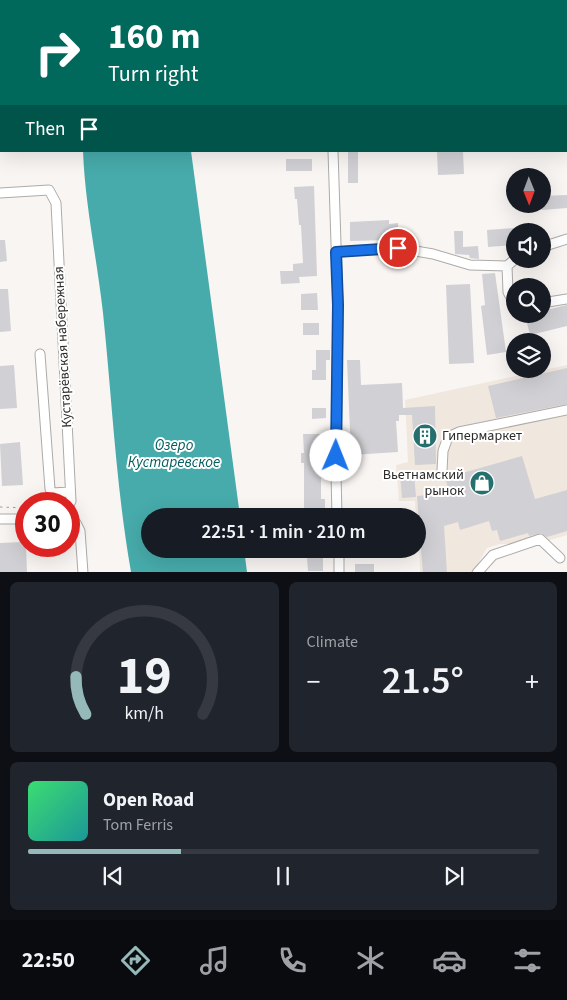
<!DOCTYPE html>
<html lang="en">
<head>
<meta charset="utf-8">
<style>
	body { margin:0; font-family:"Source Sans 3",sans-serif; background:#20242c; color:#f1f3f6; height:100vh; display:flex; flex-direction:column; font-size:19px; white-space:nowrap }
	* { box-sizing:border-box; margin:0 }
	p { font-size:16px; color:#9ea1a6 }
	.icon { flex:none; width:28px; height:28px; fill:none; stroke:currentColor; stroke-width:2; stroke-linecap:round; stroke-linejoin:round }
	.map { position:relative; height:572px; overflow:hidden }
	.drawer { display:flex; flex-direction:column; gap:10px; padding:10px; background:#0d0f14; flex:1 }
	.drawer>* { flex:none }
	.guide { position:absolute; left:0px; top:0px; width:568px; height:152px; box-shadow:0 5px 20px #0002; background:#00695c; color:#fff; overflow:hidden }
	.needle { width:32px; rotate:179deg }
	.tools { position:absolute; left:506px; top:168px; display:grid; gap:10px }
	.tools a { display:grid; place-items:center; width:45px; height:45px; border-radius:50%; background:#171b24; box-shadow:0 5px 20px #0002; font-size:25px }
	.speed { position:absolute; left:15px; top:492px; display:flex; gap:10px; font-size:25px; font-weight:700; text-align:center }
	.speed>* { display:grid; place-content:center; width:65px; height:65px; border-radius:50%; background:#171b24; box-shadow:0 5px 20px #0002; line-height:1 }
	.speed .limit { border:8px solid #d22; background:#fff; color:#111 }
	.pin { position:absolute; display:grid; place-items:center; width:42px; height:42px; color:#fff; margin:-21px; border:2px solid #fff; border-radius:50%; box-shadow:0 1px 5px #0007 }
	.me { position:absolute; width:55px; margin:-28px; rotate:1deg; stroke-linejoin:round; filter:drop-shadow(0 0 4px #0008) }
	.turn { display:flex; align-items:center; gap:18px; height:105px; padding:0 25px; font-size:22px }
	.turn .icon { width:65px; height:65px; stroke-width:2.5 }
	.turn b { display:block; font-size:35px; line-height:42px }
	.then { display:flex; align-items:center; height:48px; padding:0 25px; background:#0003; gap:10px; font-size:19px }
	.big { font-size:38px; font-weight:600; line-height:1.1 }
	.drawer .widget { flex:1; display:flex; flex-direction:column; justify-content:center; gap:8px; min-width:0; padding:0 18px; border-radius:8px; background:#20242c }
	.drawer .dial { align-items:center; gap:0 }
	.dial svg { height:130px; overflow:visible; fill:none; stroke:#363941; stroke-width:7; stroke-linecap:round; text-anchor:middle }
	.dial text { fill:#f1f3f6; stroke:none }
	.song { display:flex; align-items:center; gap:15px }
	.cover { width:60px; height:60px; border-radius:8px; background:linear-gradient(135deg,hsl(140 70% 55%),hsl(180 70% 35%)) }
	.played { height:5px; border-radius:2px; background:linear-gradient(90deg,#95b8b9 30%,#363941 30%) }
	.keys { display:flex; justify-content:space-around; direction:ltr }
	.heat { display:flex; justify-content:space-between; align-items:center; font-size:28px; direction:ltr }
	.drawer .tiles { flex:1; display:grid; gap:10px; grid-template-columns:1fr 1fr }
	.widget:last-child { grid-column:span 2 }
	.trip { position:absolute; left:141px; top:508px; width:285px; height:50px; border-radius:25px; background:#171b24; box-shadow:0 5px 20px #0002; font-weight:600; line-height:50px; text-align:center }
	.dock { display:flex; height:80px; justify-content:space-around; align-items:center; background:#090b0e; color:#9ea1a6 }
	.dock .icon { width:35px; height:35px }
	.dock .on { color:#95b8b9 }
	.dock b { font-size:22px; color:#f1f3f6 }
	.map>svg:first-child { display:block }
	.built { fill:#f0e7df }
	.water { fill:#47abab }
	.building { fill:#d1d0d4 }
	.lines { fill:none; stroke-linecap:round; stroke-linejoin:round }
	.minor-casing { stroke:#aeaba8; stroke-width:11 }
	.path { stroke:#9e9b9a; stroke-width:1; stroke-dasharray:2.5 4; stroke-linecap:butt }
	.minor { stroke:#fff; stroke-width:9 }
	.route-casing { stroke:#114b97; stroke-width:12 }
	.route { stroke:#1a73e8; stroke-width:9 }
	.labels { text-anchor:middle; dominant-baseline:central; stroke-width:4; stroke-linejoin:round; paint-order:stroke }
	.street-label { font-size:14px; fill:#2c2b2a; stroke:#fff }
	.poi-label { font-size:14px; fill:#2c2b2a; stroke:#fff; text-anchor:start }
	.water-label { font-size:15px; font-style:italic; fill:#035d5e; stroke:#fff }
</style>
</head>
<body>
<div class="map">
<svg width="567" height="573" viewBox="0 0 567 573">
	<rect width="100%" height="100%" fill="#f9f5f3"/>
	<!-- built -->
	<path class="built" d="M567 365V535L533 545 500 544 487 548 473 572H420L418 516H416L415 501H399L396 465 408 462 405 400Z"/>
	<!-- water -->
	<path class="water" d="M83 151H191L240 516H150V549H244L247 572H131C116 487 112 399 103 313 97 259 85 205 83 151Z"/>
	<!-- building -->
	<path class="building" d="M348 151H358V183H348Z
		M437 151H463L464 174 438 175Z
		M286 159H312V171H286Z
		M314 186 317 276 299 277 300 283 281 284 280 271H293V264L303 263 301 225H299L297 199H295L294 187Z
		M567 195V208L542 210V196Z
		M389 220V224L398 223V231H389L390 240 350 241V222Z
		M515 228V245L488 247 487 230Z
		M454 231H463V247L478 246 479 259 470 258 469 255 455 254Z
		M0 240H5L7 261 0 262Z
		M495 273 506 352 487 355 481 306 485 305 482 274Z
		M470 284 474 363 449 364 446 285Z
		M0 289H8L11 331 0 332Z
		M317 293 318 310H301V294Z
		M567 305V326L530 335 525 315 542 314V311Z
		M303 323H319V335H303Z
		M316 350H330V360H326V380H312V370H316Z
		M347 360H360L361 385 402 383 403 408 435 406 436 464 415 465 412 415H399V421H396L398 452 351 455Z
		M14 365 17 408 0 409V366Z
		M567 368V404L496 418 488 386Z
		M312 408H326V418L312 419Z
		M303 434H321L322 471H326V478H321V499H325V516H304V463H301V453H304Z
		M20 442 23 485 2 486 0 444Z
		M522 456 535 499 567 490V531L547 537 541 533 529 536 528 533 500 541 497 530 492 531 489 521 460 530 458 522 444 526 447 573H423L417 496 450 493 445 478Z
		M414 473 416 497 402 498 400 475Z
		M23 542V543H26L27 573H0V543Z
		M323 557V571H308L307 558Z
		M355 564H374V573H355Z"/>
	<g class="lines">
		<defs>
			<path id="minor" d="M320 0 321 1
				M566 73H567
				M333 151 338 305 336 474 337 516
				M0 193 49 190 56 203 71 501 69 505
				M542 247 567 239
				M336 252 398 248 433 254 470 265 507 266 515 259
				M507 266 508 292 515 305
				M542 303 567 299
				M40 354 50 489 52 493 70 492
				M442 471 443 451 448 437 459 432 567 410
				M0 519H26
				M69 520 76 523 80 531 83 573
				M339 549V573
				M477 573 493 555 540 539 560 558"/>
		</defs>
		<!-- minor casing -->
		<use href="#minor" class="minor-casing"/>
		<!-- path -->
		<path class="path" d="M0 507 26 508"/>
		<!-- minor -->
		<use href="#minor" class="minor"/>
	</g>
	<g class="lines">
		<defs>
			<path id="route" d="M336 456 338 305 336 252 398 248"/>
		</defs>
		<!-- route casing -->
		<use href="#route" class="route-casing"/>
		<!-- route -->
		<use href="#route" class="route"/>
	</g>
	<!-- icons -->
	<defs>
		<symbol id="building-disc" viewBox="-11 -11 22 22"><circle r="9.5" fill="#25706f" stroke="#fff"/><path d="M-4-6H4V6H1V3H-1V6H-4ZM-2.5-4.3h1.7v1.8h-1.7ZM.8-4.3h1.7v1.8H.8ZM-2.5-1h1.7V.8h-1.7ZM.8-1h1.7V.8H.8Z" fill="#fff"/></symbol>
		<symbol id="shop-disc" viewBox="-11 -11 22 22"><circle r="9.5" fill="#25706f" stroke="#fff"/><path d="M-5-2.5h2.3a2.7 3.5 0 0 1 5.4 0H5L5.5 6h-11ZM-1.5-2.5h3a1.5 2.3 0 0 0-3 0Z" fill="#fff"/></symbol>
	</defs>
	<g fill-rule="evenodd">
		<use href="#building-disc" x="411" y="422" width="28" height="28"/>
		<use href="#shop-disc" x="468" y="469" width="28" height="28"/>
	</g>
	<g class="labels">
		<!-- street labels -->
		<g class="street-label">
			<text transform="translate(63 347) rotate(-93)">Кустарёвская набережная</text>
		</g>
		<!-- poi labels -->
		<g class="poi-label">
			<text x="442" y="436">Гипермаркет</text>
			<text x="464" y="475" text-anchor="end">Вьетнамский<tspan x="464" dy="16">рынок</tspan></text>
		</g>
		<!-- water labels -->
		<g class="water-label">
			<text x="174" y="445">Озеро<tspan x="174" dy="17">Кустаревское</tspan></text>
		</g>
	</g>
</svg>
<div class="tools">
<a><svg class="needle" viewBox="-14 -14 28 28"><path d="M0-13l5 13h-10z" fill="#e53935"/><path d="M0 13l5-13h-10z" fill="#9ea1a6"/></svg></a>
<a><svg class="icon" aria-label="sound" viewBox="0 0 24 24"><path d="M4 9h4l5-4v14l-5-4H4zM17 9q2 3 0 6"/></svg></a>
<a><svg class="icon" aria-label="search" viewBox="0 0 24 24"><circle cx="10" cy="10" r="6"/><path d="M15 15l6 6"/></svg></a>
<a><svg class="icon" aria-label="layers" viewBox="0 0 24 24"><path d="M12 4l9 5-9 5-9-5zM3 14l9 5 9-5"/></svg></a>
</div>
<div class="speed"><div class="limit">30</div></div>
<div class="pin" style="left:398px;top:248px;background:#d93025"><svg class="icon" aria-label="arrive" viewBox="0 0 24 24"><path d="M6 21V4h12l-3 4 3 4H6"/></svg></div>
<svg class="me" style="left:336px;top:456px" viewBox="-20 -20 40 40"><circle r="19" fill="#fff"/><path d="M0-13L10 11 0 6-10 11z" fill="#1a73e8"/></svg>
<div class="trip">22:51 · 1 min · 210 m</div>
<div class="guide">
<div class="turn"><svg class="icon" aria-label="right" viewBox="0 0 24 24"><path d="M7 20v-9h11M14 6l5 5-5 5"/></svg><div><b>160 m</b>Turn right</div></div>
<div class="then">Then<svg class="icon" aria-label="arrive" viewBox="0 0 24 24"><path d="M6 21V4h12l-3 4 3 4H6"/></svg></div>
</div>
</div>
<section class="drawer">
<div class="tiles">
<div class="widget dial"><svg viewBox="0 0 100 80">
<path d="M14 69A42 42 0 1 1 86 69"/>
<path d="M14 69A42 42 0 0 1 8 46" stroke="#95b8b9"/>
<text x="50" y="56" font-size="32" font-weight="700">19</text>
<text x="50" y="72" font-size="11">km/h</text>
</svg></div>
<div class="widget"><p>Climate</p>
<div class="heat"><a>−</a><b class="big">21.5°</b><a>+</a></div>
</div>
<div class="widget">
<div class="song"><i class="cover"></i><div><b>Open Road</b><p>Tom Ferris</p></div></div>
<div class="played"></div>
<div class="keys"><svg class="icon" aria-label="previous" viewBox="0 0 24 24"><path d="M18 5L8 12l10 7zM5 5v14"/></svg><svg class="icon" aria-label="pause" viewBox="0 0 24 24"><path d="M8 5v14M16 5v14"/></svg><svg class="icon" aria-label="next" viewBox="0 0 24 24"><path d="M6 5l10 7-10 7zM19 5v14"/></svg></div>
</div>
</div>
</section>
<nav class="dock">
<b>22:50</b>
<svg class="icon on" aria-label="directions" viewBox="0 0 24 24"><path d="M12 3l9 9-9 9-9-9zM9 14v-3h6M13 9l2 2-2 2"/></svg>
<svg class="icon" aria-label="music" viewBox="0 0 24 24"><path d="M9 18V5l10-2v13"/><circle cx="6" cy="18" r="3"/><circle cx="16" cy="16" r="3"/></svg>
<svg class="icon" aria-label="phone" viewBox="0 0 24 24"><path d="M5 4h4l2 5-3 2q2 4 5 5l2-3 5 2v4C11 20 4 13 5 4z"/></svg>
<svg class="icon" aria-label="climate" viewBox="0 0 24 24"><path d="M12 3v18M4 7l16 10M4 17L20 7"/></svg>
<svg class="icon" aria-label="car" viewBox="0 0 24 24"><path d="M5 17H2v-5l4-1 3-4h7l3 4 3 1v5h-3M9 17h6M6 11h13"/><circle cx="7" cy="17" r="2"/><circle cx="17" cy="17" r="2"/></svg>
<svg class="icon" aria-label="filters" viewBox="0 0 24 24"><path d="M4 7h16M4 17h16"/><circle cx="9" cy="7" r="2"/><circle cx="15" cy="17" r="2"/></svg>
</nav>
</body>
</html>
